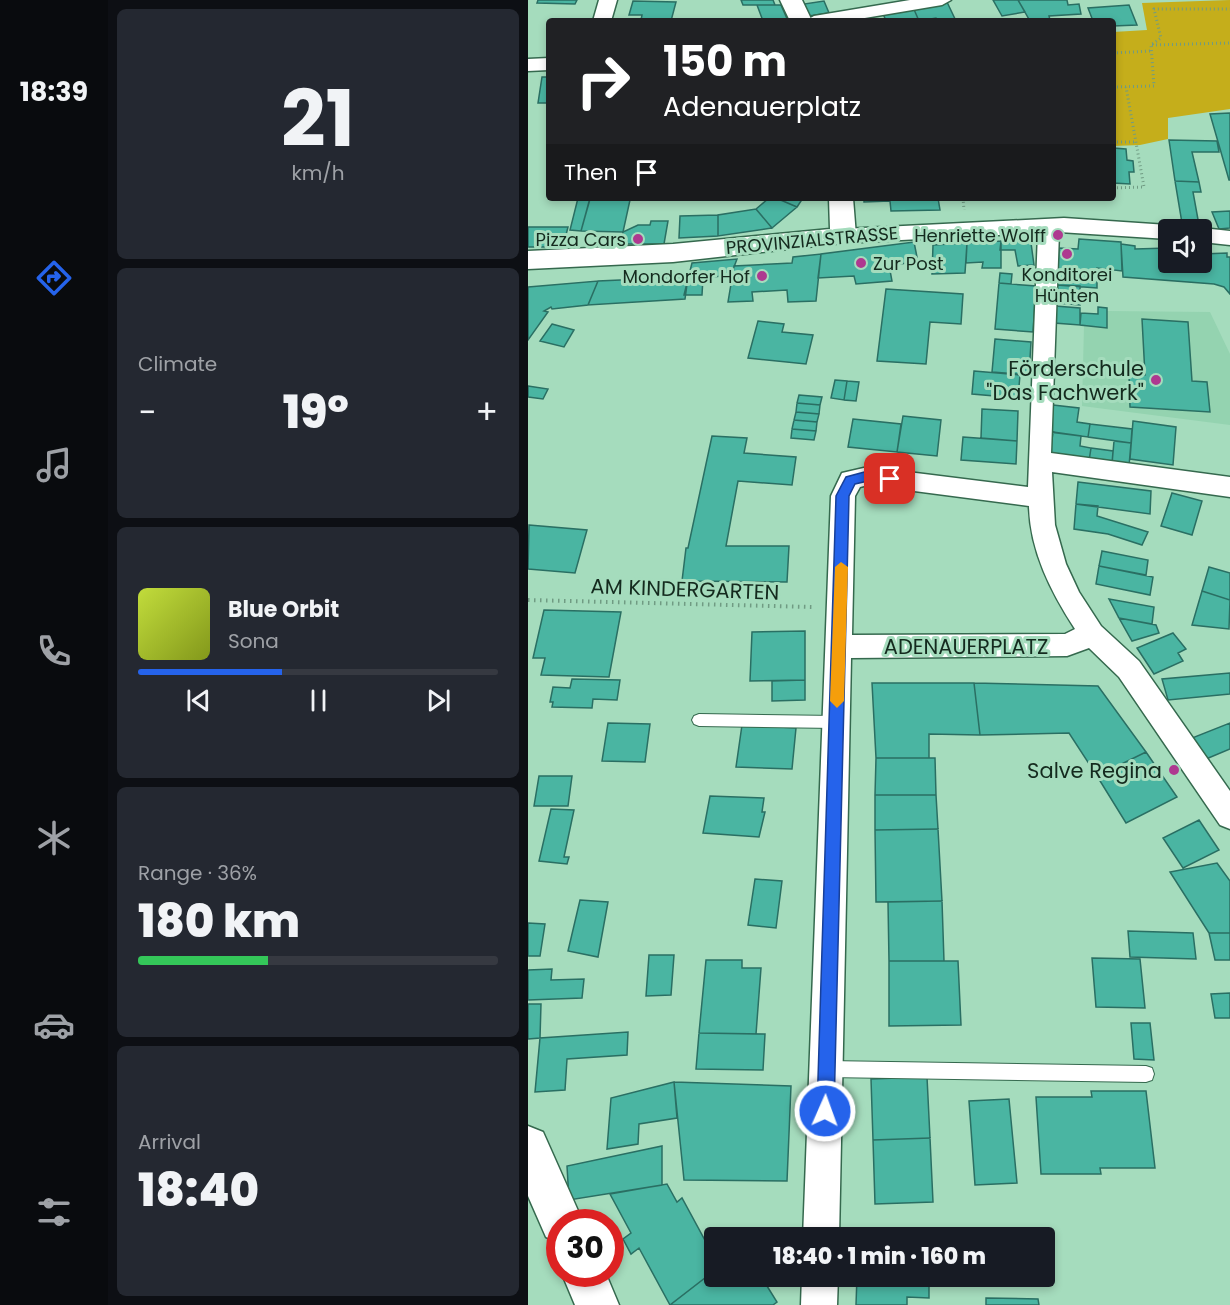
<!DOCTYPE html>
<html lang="en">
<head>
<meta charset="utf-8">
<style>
	body { margin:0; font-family:Poppins,sans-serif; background:#242831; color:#f1f3f6; height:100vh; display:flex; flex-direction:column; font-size:22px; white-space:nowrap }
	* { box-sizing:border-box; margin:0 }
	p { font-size:20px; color:#9ea1a6 }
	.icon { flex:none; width:33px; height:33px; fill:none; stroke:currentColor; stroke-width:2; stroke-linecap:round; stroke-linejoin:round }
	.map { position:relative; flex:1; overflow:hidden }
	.drawer { display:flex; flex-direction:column; gap:9px; padding:9px; background:#0d0f14; width:420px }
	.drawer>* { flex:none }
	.hud { position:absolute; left:18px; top:18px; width:570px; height:183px; border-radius:6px; box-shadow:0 3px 9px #0003; background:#202124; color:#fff; overflow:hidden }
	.tools { position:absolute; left:630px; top:219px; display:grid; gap:12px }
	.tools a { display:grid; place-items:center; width:54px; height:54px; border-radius:6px; background:#171b24; box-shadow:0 3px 9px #0003; font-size:30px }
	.speed { position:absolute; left:18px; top:1209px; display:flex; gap:12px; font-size:30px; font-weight:700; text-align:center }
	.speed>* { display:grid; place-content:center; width:78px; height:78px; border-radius:50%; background:#171b24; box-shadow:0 3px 9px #0003; line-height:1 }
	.speed .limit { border:9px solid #d22; background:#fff; color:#111 }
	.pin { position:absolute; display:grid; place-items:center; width:51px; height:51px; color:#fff; margin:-26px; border-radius:12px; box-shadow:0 3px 9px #0006 }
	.me { position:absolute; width:66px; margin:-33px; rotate:2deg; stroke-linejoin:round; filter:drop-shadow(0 0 4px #0008) }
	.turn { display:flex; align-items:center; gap:21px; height:126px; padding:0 18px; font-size:27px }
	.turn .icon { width:78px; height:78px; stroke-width:2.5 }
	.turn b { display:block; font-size:42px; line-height:51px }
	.then { display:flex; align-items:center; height:57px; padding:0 18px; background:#0003; gap:12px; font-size:22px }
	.big { font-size:45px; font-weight:800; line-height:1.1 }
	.drawer .tile { flex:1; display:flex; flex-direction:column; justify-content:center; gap:9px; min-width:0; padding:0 21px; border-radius:9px; background:#242831 }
	.drawer .dial { align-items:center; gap:0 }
	.dial b { font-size:78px; line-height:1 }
	.song { display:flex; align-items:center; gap:18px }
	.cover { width:72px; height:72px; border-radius:9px; background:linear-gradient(135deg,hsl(70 70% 55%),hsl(70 70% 35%)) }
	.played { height:6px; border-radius:3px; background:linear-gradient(90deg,#2563eb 40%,#363941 40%) }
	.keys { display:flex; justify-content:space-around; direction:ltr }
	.heat { display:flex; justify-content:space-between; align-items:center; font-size:33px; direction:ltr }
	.charge { height:9px; border-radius:4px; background:linear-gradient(90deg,#34c759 36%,#363941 0) }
	.trip { position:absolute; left:176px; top:1227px; width:351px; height:60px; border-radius:6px; background:#171b24; box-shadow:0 3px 9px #0003; font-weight:800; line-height:60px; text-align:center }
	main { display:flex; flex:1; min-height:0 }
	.dock { display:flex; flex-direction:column; width:108px; justify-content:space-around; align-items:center; background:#090b0e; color:#9ea1a6 }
	.dock .icon { width:42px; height:42px }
	.dock .current { color:#2563eb }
	.dock b { font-size:27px; color:#f1f3f6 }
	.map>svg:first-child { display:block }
	.built { fill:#94d3b0 }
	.green { fill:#c5ae1b }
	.building { fill:#4ab5a2; stroke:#2a6f63; stroke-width:1.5 }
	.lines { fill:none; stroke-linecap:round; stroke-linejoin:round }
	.lane-casing { stroke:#35694e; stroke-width:2 }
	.street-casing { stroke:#35694e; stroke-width:3 }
	.secondary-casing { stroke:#35694e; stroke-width:3 }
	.path-far1 { stroke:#709b83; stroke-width:3; stroke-dasharray:1 3; stroke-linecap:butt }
	.path { stroke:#709b83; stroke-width:4; stroke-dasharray:1.5 4.5; stroke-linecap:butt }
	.lane { fill:#fff; fill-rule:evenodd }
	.street { fill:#fff; fill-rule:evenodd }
	.secondary { fill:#fff; fill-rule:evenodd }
	.route { fill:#2563eb; stroke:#184099; stroke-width:1.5 }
	.slow { fill:#f59e0b }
	.poi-dot { fill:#ae3990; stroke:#a5dcbd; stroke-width:2 }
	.labels { text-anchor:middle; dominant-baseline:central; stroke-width:6; stroke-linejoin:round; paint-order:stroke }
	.far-poi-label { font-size:18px; fill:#142a1e; stroke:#a5dcbd; text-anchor:end }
	.far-street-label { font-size:18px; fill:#142a1e; stroke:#a5dcbd }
	.poi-label { font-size:21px; fill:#142a1e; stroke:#a5dcbd; text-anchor:end }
	.street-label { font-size:21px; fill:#142a1e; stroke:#a5dcbd }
</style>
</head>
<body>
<main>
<nav class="dock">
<b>18:39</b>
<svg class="icon current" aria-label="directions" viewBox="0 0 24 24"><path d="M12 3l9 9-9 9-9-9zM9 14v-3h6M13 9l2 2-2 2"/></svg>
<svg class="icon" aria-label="music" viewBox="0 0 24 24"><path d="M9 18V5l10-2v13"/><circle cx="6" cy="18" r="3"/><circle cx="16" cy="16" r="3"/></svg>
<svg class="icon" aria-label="phone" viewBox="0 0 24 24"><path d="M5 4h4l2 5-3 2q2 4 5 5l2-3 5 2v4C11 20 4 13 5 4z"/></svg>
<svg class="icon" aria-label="climate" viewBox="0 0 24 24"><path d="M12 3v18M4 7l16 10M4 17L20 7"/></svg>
<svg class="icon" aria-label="car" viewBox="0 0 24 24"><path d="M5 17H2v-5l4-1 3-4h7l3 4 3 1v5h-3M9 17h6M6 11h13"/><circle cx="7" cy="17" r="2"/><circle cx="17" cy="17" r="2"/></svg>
<svg class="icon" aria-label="filters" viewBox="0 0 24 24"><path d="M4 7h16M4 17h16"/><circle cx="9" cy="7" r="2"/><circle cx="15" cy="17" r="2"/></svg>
</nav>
<section class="drawer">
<div class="tile dial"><b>21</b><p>km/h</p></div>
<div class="tile"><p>Climate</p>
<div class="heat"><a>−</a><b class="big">19°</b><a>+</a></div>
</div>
<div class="tile">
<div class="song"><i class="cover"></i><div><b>Blue Orbit</b><p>Sona</p></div></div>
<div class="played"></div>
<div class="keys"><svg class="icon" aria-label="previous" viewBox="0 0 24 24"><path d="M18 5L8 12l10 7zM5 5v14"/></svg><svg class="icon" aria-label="pause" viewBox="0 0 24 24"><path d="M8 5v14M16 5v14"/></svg><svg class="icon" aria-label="next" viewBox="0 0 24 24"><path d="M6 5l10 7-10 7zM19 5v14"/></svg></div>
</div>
<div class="tile"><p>Range · 36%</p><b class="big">180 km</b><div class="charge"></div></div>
<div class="tile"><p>Arrival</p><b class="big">18:40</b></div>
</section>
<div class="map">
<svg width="702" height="1305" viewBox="0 0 702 1305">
	<rect width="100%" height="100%" fill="#a5dcbd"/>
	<!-- built -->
	<path class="built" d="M579 311 682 312 702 354V425L554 406 556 326 579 328Z"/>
	<!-- green -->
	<path class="green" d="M702 0V109L640 118V139L612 145 585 146V32L619 30 614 3Z"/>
	<!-- building -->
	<path class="building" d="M10 0H49L47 4 9 3Z
		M213 0H245L247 5H215Z
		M465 0H490L497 12 474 16Z
		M490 0H539L540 5 551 4 553 14 521 16 522 20 502 21Z
		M105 1 148 2 143 21 113 20 114 15H101Z
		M296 1 301 13 281 16 276 4Z
		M419 2 428 21H410L408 18 391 21 385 7Z
		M229 5H253L260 21H235Z
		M601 5 609 25 585 26V21H565L560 8Z
		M385 7 391 21H358L354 11Z
		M14 77H21V103H10Z
		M702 113V180H701L682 114Z
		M641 140 689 141 691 152H664L671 182 647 181Z
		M585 148 598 149 599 160 605 161 606 172H601L602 184 585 183Z
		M647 181 671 182 673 192H665L671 225 654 223Z
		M50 198H62L53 231 42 230Z
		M241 198H248L269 207 244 228 228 209Z
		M248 198H275L269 207Z
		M336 198H410L412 210 363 211 362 201 336 202Z
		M62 199 102 200 95 232 53 231Z
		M228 209 244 228 190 236V215Z
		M702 211V228L691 229 684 212Z
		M190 215V236L151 238 152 216Z
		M123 221H140L136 244H92L95 232 110 225H122Z
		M0 227H40L35 247H0Z
		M551 239 593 242 594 271 569 268V288L529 285 531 248 550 249Z
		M498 240 503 243 506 265 490 266 487 250H472L473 241Z
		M473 241V268H454L455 262 438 263 439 243Z
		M386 242 390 262 361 265 364 281 328 284 326 276 290 278 293 254Z
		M439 243 437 273 404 274 405 245Z
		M593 244 607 246V249L640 248V262H674V254L699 253V257H702V294L696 287 686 284 595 277Z
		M293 254 288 301 260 302 259 290 224 292 225 301 200 302 206 266 264 263 265 257Z
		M209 259 203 275 175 278 174 295H156L164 263Z
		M472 273 484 274 483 284 471 283Z
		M160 277 157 299 60 305 70 281Z
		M70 281 60 305 24 309 23 307 16 311 20 312 0 340V287Z
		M471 283 508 286 505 332 467 329Z
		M529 285 552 286V305L529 303Z
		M358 289 435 294 433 324 402 322 398 364 349 361Z
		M527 306 552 308V325L526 323Z
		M570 307 579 308V328L552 325 553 313 570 314Z
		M614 319 660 322 664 381 679 382 682 412 602 407 601 374 617 375Z
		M230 321 256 324 254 332 285 335 278 364 220 358Z
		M24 324 46 330 36 347 12 341Z
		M467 339 503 342 501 375 464 372Z
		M446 371 492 375 490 398 444 394Z
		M307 380 319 381 316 400 303 398Z
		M319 381 331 382 328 401 316 400Z
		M0 386 20 389 15 399 0 397Z
		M271 395 294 397 292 405 269 403Z
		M269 403 292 405 291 414 268 412Z
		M525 405 551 408 549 422 562 424 560 437 522 432Z
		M454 409 490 411 489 441 453 438Z
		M268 412 291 414 289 422 266 420Z
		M375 416 413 420 409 456 369 452Z
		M325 419 373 424 369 452 320 447Z
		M266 420 289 422 288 431 264 429Z
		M605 421 648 427 645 465 602 459Z
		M562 424 604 429 603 443 560 437Z
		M264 429 288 431 286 440 263 438Z
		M525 432 553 436 552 446 563 448 561 461 522 455Z
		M184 436 219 438 216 453 268 457 264 485 210 481 198 546H261L259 582 154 581 158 548H160Z
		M435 437 489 441 488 464 433 460Z
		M586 441 603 443 601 466 584 464Z
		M563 448 585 451 584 464 561 461Z
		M550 482 623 491 622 514 548 504Z
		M644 493 674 501 664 535 633 526Z
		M548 504 570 506 569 516 620 532 614 545 580 534 546 529Z
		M1 525 59 530 47 573 0 569Z
		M574 551 620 560 618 575 571 566Z
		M571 566 625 577 622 595 568 584Z
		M681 567 702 573V600L674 591Z
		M674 591 702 600 701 629 664 625Z
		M581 599 626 607 624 624 591 618Z
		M16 610 93 612 81 677 13 675 17 658H5Z
		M591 618 628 625 631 633 604 641Z
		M277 631V680L222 681 224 632Z
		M645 633 658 649 650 653 655 661 626 674 609 648Z
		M702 673V694L640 700 634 679Z
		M44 679 92 680 89 700 65 699 64 708 24 707 25 702H22L25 687 42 688Z
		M277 680V700L244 701V681Z
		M344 683H446L452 735 401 734V758H348Z
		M446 683 570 686 618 752 569 776 541 733 452 735Z
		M80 723 122 724 117 762 74 761Z
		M702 723V749L678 759 664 738Z
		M214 725 268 728 264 769 208 767Z
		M618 752 649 797 598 823 569 776Z
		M348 758H407L408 795H347Z
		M11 776H44L40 806H6Z
		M347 795H408L410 829 347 830Z
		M182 796 236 798 234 812H237L231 837 175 833Z
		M23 809 46 810 36 857H41L39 864 11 861Z
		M671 820 691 850 655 868 635 838Z
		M410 829 414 901 348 902 347 830Z
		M689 863 702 881V933H681L642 872Z
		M227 879 254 881 248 928 220 925Z
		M52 900 80 902 70 957 40 951Z
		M414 901 416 961H361L360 902Z
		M0 923 17 924 12 956H0Z
		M600 931 665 933 668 959 602 957Z
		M681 933H702V960H687Z
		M121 955H146L143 995 118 996Z
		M564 958 612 959 617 1008 568 1007Z
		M178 960H214V968H233L228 1034 171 1033Z
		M361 961H430L433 1025 361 1026Z
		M24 969 23 980 56 979 54 998 0 1000V970Z
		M702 993V1018H687L683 994Z
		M0 1004H13L12 1038 0 1039Z
		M603 1023H622L626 1060 606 1059Z
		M100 1032 99 1055 39 1059 37 1090 7 1092 12 1038Z
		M171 1033 237 1034 235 1070 168 1069Z
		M399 1077 402 1138 345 1140 343 1079Z
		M146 1082 263 1086 259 1181 156 1180Z
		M146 1082 149 1118 111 1124 110 1144 79 1149 83 1098Z
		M563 1091H618L627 1168H572L573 1174H513L508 1097H564Z
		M481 1099 489 1183 447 1185 441 1101Z
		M402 1138 405 1202 347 1204 345 1140Z
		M134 1146V1185L41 1200 39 1166Z
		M139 1184 149 1202 154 1198 186 1257V1271L142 1305 111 1248 103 1254 95 1239 103 1233 82 1194Z
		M186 1271V1276H249L239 1286 249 1302 245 1305H142Z
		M329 1276H401V1298L379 1297V1305H328Z
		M458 1298 510 1299 511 1305H458Z"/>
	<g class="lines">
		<defs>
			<path id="lane" d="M171 714 308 716 313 718 315 722 313 726 308 728 171 726 166 724 164 720 166 716Z
				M299 1061 618 1066 624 1068 626 1074 624 1080 618 1082 299 1077 293 1075 291 1069 293 1063Z"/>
			<path id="street" d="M71 0H89L83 21H65Z
				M382 0H423L414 5 319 21H277L286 16Z
				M21 58V70L0 71V59Z
				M536 218 640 225 649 230H640V239L531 232 523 453 702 477V497L524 472 527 525 538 564 551 592 573 626 611 661 702 791V829L692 825 591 677 561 648 539 656 323 658 311 1238H275L303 496 314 473 340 467 500 487 510 233 315 243 308 241 305 236 308 231 315 229ZM340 485 501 506C502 551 523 592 547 629L537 634 324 635 327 496 332 487Z
				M674 228 702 231V245L674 242V230H669Z
				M274 1276H310L309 1305H273Z"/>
			<path id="secondary" d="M252 0H274L284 21H262Z
				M301 198H325L328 236 324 242 145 262 0 269V251L145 244 302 229Z
				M0 1126 15 1132 55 1222H32V1243L18 1237 0 1196Z
				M34 1274H78L91 1305H47Z"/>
		</defs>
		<!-- lane casing -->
		<use href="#lane" class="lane-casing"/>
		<!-- street casing -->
		<use href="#street" class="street-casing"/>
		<!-- secondary casing -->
		<use href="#secondary" class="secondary-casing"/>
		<!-- path-far1 -->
		<path class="path-far1" d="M624 45 702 43
			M585 53 623 51
			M585 87 626 86 623 45 633 38 626 9H702
			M585 142H608
			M585 188 616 187 598 87
			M435 198 436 210"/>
		<!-- path -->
		<path class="path" d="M0 600 284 607"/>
		<!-- lane -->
		<use href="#lane" class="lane"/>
		<!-- street -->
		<use href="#street" class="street"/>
		<!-- secondary -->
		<use href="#secondary" class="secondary"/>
	</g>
	<!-- route -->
	<path class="route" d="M340 471 362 474 368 479 362 484 340 481 327 484 321 496 306 1111 303 1117 297 1119 291 1117 289 1111 308 496 318 477Z"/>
	<!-- slow -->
	<path class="slow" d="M313 562 320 567 316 701 309 708 302 701 307 567Z"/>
	<!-- markers -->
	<g class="poi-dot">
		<circle cx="530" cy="235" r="6"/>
		<circle cx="110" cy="239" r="6"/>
		<circle cx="539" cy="254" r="6"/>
		<circle cx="333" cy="263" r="6"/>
		<circle cx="234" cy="276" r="6"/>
		<circle cx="628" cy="380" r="6"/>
		<circle cx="646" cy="770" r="6"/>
	</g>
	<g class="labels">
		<!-- far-poi labels -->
		<g class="far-poi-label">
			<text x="518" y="235">Henriette Wolff</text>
			<text x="98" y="239">Pizza Cars</text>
			<text x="345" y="263" text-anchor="start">Zur Post</text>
			<text x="539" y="274" text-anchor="middle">Konditorei<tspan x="539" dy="21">Hünten</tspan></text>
			<text x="222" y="276">Mondorfer Hof</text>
		</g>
		<!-- far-street labels -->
		<g class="far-street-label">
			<text transform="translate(284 240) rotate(-5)">PROVINZIALSTRASSE</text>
		</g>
		<!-- poi labels -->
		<g class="poi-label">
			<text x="616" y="368">Förderschule<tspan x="616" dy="24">"Das Fachwerk"</tspan></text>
			<text x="634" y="770">Salve Regina</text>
		</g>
		<!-- street labels -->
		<g class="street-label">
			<text transform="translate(157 589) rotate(2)">AM KINDERGARTEN</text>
			<text x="438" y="646">ADENAUERPLATZ</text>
		</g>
	</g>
</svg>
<div class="tools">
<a><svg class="icon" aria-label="sound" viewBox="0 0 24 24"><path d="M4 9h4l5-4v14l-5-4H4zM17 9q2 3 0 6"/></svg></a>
</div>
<div class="speed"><div class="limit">30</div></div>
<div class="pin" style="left:362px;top:479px;background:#d93025"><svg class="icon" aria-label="arrive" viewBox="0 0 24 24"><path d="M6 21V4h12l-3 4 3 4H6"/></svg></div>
<svg class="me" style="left:297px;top:1111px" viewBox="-20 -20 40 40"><circle r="17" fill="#2563eb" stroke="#fff" stroke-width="3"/><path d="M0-11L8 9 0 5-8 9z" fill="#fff"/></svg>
<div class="trip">18:40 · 1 min · 160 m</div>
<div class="hud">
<div class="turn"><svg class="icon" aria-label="right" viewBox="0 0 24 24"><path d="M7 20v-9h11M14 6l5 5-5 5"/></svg><div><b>150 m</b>Adenauerplatz</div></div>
<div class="then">Then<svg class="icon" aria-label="arrive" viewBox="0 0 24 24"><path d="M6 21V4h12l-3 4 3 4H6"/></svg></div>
</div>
</div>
</main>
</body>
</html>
